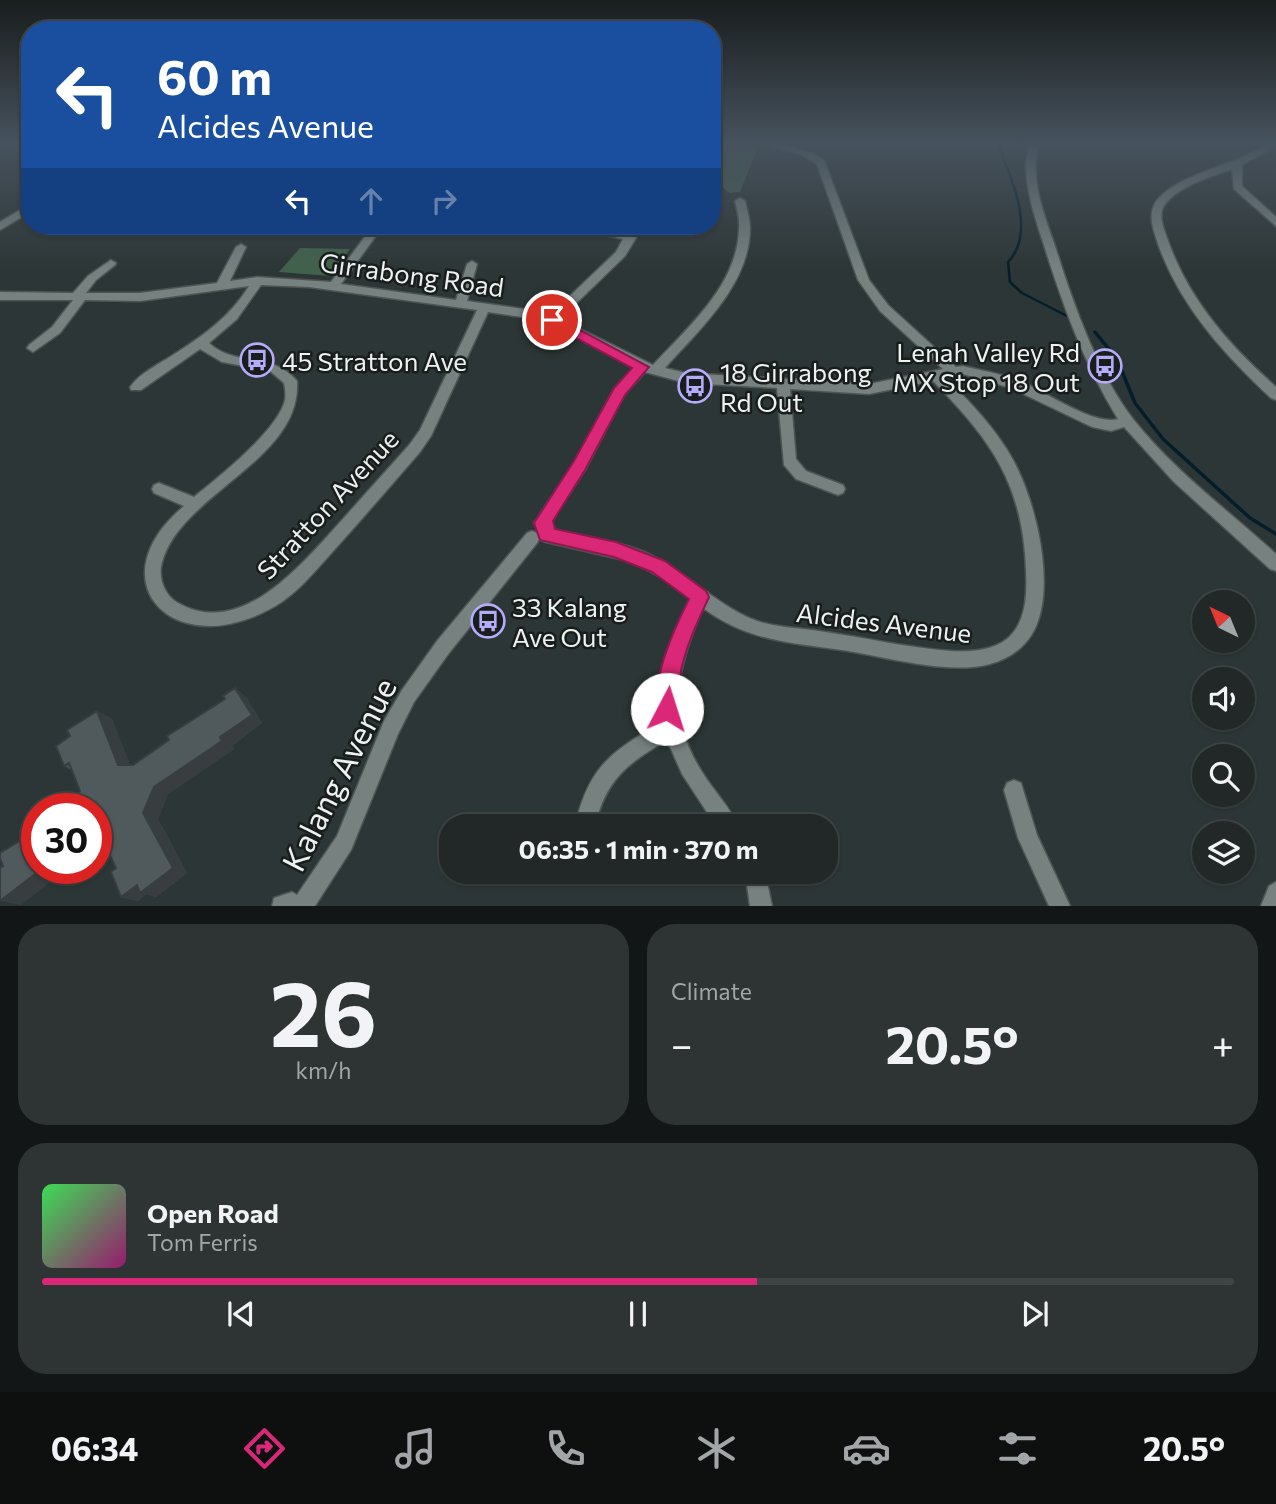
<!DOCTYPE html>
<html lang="en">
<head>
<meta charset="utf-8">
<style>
	body { margin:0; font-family:Commissioner,sans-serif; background:#2e3434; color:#f1f3f6; height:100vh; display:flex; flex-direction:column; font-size:26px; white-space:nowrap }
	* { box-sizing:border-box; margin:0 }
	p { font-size:23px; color:#a2a6a8 }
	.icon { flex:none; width:38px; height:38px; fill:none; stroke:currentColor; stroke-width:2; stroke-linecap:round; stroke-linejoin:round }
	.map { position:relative; height:906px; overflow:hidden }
	.drawer { display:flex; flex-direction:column; gap:18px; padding:18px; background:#131616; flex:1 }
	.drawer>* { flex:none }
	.top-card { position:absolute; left:21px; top:21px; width:700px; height:214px; border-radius:28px; box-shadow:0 2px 5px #0004,0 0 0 2px #3f4445; background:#1a4fa0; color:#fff; overflow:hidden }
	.needle { width:46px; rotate:317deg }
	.fabs { position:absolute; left:1192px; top:590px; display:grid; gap:14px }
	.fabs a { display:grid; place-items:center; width:63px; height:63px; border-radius:50%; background:#222828; box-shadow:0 2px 5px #0004,0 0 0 2px #3f4445; font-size:35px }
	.speed { position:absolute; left:21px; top:793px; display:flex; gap:14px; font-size:35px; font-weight:700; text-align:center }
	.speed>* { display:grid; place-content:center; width:91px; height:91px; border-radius:50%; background:#222828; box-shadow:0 2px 5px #0004,0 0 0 2px #3f4445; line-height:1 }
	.speed .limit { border:10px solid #d22; background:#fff; color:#111 }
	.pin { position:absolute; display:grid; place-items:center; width:60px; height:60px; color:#fff; margin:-30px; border:4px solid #fff; border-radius:50%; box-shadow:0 2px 7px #0007 }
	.me { position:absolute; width:77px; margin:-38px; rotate:5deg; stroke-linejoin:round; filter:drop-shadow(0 0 5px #0008) }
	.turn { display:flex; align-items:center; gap:24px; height:147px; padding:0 21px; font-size:32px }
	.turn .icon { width:91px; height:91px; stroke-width:2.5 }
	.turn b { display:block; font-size:49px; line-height:60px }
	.lanes { display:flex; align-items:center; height:66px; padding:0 21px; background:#0003; justify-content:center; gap:35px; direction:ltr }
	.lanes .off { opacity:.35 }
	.big { font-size:52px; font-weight:700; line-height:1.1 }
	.drawer .tile { flex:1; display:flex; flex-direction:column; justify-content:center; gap:10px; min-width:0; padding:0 24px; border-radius:28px; background:#2e3434 }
	.drawer .dial { align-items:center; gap:0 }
	.dial b { font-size:91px; line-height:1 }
	.song { display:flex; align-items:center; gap:21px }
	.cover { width:84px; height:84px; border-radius:10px; background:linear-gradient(135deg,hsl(130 70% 55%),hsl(320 70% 35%)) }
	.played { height:7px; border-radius:4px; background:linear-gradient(90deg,#db2777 60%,#3f4445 60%) }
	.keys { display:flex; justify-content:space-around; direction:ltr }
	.heat { display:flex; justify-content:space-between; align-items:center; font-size:38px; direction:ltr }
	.drawer .tiles { flex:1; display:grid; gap:18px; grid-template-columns:1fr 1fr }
	.tile:last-child { grid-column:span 2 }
	.trip { position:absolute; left:439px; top:814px; width:399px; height:70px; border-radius:28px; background:#222828; box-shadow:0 2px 5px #0004,0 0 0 2px #3f4445; font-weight:700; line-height:70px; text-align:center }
	.tab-bar { display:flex; height:112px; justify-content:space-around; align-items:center; background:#0e1010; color:#a2a6a8 }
	.tab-bar .icon { width:49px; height:49px }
	.tab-bar .selected { color:#db2777 }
	.tab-bar b { font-size:32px; color:#f1f3f6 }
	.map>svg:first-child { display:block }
	.green { fill:#42614c }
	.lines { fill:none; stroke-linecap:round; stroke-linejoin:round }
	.stream-far1 { stroke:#031e2a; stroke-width:2.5 }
	.stream { stroke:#031e2a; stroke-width:3.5 }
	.minor-casing { stroke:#4d5554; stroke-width:3 }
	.minor { fill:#768180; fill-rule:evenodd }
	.wall { fill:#454d4e }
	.shaded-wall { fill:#383e40 }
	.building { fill:#50595b; stroke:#383e40; stroke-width:2 }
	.route { fill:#db2777; stroke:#8e194d; stroke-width:2 }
	.labels { text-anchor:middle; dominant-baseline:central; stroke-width:5; stroke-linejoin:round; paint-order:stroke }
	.street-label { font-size:26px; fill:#ecf2f2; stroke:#191d1c }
	.poi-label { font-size:26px; fill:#ecf2f2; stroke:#191d1c; text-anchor:start }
	.near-street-label { font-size:32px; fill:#ecf2f2; stroke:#191d1c }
</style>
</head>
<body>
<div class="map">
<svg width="1276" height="906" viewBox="0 0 1276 906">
	<rect width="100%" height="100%" fill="#2d3636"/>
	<!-- green -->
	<path class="green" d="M725 143 758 147 740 192 729 193 712 176V168Z
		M300 248 350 249 331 276 279 272Z"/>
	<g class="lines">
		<!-- stream-far1 -->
		<path class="stream-far1" d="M997 143C1011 176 1037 232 1008 262L1010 282 1022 293 1069 317"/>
		<!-- stream -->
		<path class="stream" d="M1095 332 1117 359 1135 403 1163 439 1250 518 1276 534"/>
		<defs>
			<path id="minor" d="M757 143C781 143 803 148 824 160L869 280 888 305 956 367 963 366C982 371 1004 374 1022 382 1046 392 1094 426 1118 419 1084 364 1062 303 1043 242 1035 219 1027 193 1026 169 1025 160 1028 151 1031 143H1040C1028 176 1044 214 1055 246 1073 303 1097 372 1133 419 1174 471 1228 510 1276 554V571L1270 569 1174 482 1124 427 1111 431 1092 427 1011 388 963 374 946 378C971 403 996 429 1013 460 1036 501 1058 591 1032 634 1022 650 1008 659 990 664 951 675 889 658 848 651 795 643 748 642 703 608 677 667 665 714 702 772 713 790 730 807 738 826H716L682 774 667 740C627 764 606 779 595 826H575C589 766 611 752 662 722 651 680 674 635 691 598L671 583 633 562 546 542 541 540 538 535 541 530 546 528C576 535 610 539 639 550 683 567 714 605 757 621 778 628 804 628 825 632 867 638 909 648 951 651 969 652 992 651 1007 639 1027 622 1027 593 1026 570 1023 484 991 440 933 381L869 394 790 389 796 459 806 471 843 485 845 489 843 493 838 495 796 479 784 465 777 388 686 383 645 372 624 395 585 470 547 527 542 529 537 527 534 523 537 519 575 462 614 389 634 368 575 335 536 319 488 312 431 436 420 452C392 484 364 517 335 549 315 571 295 597 268 610 171 661 96 580 184 506L154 493 152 489 154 485 159 483 194 497C219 477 278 430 285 400 286 395 285 388 284 383L270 371 222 362 200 349 141 390H131L130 387C140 373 159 364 173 355 203 336 230 317 249 286L140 301 85 300 60 333 33 352 27 348 29 345 52 327 73 300H0V292L73 293 88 276 111 260 116 263 115 265 96 280 86 293H140L217 283 236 247 241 244 246 247 230 281 257 277 331 282 373 226H383L341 284 456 300 467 264 472 261 477 264 467 301 538 311 550 315 616 252 623 239 576 228 575 226H592L626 234 630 226H640L636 238 625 256 560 319 653 365C688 327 738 285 739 228 740 219 737 210 735 201L740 198 745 201C747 210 750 219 750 228 750 284 700 329 665 368L686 373 869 384 943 369 880 311 858 280 817 164 800 154ZM261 285 309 287 477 310 420 430 410 444C388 469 365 494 343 519 304 561 243 640 178 603 166 597 159 581 161 567 175 495 302 462 297 381 274 352 234 367 209 343L237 319Z
				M1269 143H1276V146L1242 165V186L1276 217V226L1234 189 1232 169C1211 177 1181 185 1166 203 1157 213 1163 227 1167 238 1188 299 1229 345 1276 387V400L1271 398C1224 354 1180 306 1158 244 1153 228 1146 212 1159 198 1183 172 1238 165 1269 143Z
				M30 204V212L0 230V222Z
				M532 531 537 533 540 538 537 543 449 653 414 702 398 734 351 850 315 906H272L274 898 292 892 297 895 337 836 384 721 402 690 437 641 527 533Z
				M1014 780 1021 783 1037 835 1070 906H1049L1018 838 1004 790 1007 783Z
				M745 872H765L772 906H750Z
				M1276 882V906H1261L1269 886Z"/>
		</defs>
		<!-- minor casing -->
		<use href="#minor" class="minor-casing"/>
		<!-- minor -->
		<use href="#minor" class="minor"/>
	</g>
	<!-- wall -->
	<path class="wall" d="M235 688 246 697 262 723 232 746 234 749 168 794 158 819 187 873 156 897 146 894 138 901 121 897 116 868 104 842H96V808L72 807 80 791 71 770 64 766 70 736 97 711 112 719 130 765H133L225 699Z"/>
	<!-- shaded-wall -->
	<path class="shaded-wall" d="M235 688 246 697 262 723 232 746 234 749 168 794 158 819 187 873 156 897 146 894 138 901 121 897 143 813 154 787 220 737Z
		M97 711 112 719 133 772 118 765Z
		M43 868H68L21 905 0 901Z"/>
	<!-- building -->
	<path class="building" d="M235 688 252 715 220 737 222 741 154 787 143 813 173 868 140 893 137 885 121 897 111 872 116 868 101 837H96V808H70L72 807 80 791 69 763 64 766 56 746 70 736 67 730 97 711 118 765H133L169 740 167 736 225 699 223 696Z
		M37 830V868H43L0 901V868L3 866 0 858V853Z"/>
	<!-- sky -->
	<linearGradient id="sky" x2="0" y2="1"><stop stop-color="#191e1e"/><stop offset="0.53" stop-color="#46525d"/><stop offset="1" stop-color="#46525d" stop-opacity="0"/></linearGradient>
	<rect width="1276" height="270" fill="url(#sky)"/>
	<!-- route -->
	<path class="route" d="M552 315 649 367 625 395 585 470 553 521 555 529 616 542 665 561 706 591 709 597C699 619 688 641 682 666 678 682 681 700 675 716L667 719 660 716C647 686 675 627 689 599L652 572 614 557 540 540 534 523 574 461 614 388 632 368 548 323V317Z"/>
	<!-- icons -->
	<defs>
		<symbol id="bus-ring" viewBox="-11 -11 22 22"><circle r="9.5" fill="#191d1c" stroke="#b4acf9" stroke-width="1.5"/><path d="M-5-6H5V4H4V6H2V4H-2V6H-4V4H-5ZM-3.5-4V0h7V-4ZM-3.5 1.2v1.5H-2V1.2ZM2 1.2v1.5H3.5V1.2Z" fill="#b4acf9"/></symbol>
	</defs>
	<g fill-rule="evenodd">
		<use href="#bus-ring" x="238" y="341" width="38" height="38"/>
		<use href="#bus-ring" x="1086" y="347" width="38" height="38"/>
		<use href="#bus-ring" x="676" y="367" width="38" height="38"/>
		<use href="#bus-ring" x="469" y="602" width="38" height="38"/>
	</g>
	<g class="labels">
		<!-- street labels -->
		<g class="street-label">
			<text transform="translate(412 274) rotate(8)">Girrabong Road</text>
			<text transform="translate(327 504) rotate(-47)">Stratton Avenue</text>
			<text transform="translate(884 622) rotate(7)">Alcides Avenue</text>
		</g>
		<!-- poi labels -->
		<g class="poi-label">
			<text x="1080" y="351" text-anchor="end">Lenah Valley Rd<tspan x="1080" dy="30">MX Stop 18 Out</tspan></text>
			<text x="282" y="360">45 Stratton Ave</text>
			<text x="720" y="371">18 Girrabong<tspan x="720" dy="30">Rd Out</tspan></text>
			<text x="512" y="606">33 Kalang<tspan x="512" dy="30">Ave Out</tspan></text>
		</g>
		<!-- near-street labels -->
		<g class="near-street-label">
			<text transform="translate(338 774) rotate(-63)">Kalang Avenue</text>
		</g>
	</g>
</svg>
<div class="fabs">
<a><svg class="needle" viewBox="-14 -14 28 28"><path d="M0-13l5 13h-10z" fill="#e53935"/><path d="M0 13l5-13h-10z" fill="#a2a6a8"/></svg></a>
<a><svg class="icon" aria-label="sound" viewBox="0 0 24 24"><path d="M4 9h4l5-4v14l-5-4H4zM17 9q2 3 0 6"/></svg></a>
<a><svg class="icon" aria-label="search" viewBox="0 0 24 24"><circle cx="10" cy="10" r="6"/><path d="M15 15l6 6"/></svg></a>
<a><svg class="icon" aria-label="layers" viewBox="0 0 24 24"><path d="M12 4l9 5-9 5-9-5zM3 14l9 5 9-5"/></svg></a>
</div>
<div class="speed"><div class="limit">30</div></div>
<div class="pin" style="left:552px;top:320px;background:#d93025"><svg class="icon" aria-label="arrive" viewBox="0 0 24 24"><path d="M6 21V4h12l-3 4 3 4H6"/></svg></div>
<svg class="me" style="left:667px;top:709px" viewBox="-20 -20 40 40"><circle r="19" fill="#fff"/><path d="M0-13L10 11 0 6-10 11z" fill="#db2777"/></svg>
<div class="trip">06:35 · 1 min · 370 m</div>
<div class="top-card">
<div class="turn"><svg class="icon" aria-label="left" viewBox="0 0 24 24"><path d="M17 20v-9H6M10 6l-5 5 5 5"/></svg><div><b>60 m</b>Alcides Avenue</div></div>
<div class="lanes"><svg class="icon" aria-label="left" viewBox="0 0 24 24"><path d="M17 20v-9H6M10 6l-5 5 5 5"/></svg><svg class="icon off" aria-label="ahead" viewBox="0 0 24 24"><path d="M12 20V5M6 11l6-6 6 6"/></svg><svg class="icon off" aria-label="right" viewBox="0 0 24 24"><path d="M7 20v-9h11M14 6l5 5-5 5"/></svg></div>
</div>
</div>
<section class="drawer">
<div class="tiles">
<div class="tile dial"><b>26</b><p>km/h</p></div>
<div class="tile"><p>Climate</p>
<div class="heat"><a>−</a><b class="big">20.5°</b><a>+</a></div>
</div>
<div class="tile">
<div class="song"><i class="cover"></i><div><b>Open Road</b><p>Tom Ferris</p></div></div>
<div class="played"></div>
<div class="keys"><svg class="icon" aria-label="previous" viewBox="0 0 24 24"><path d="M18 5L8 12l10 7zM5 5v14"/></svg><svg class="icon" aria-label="pause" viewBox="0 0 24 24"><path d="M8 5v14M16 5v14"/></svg><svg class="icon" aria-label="next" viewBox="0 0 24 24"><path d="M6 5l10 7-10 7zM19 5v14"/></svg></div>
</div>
</div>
</section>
<nav class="tab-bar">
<b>06:34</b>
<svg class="icon selected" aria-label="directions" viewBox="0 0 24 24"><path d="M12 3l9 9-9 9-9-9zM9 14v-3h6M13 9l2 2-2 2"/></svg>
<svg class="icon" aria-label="music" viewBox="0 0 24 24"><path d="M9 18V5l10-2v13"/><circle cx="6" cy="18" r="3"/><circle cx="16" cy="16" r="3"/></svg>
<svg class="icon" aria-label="phone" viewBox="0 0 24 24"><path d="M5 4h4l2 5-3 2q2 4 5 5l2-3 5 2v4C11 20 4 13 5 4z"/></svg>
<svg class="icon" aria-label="climate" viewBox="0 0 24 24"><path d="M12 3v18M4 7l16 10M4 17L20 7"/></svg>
<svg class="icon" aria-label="car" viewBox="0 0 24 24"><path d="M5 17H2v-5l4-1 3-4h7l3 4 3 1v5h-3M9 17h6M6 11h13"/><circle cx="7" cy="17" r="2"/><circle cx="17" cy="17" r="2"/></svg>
<svg class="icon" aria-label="filters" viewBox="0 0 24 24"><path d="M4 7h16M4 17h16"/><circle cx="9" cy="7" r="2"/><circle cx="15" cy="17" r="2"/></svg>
<b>20.5°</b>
</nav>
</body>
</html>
